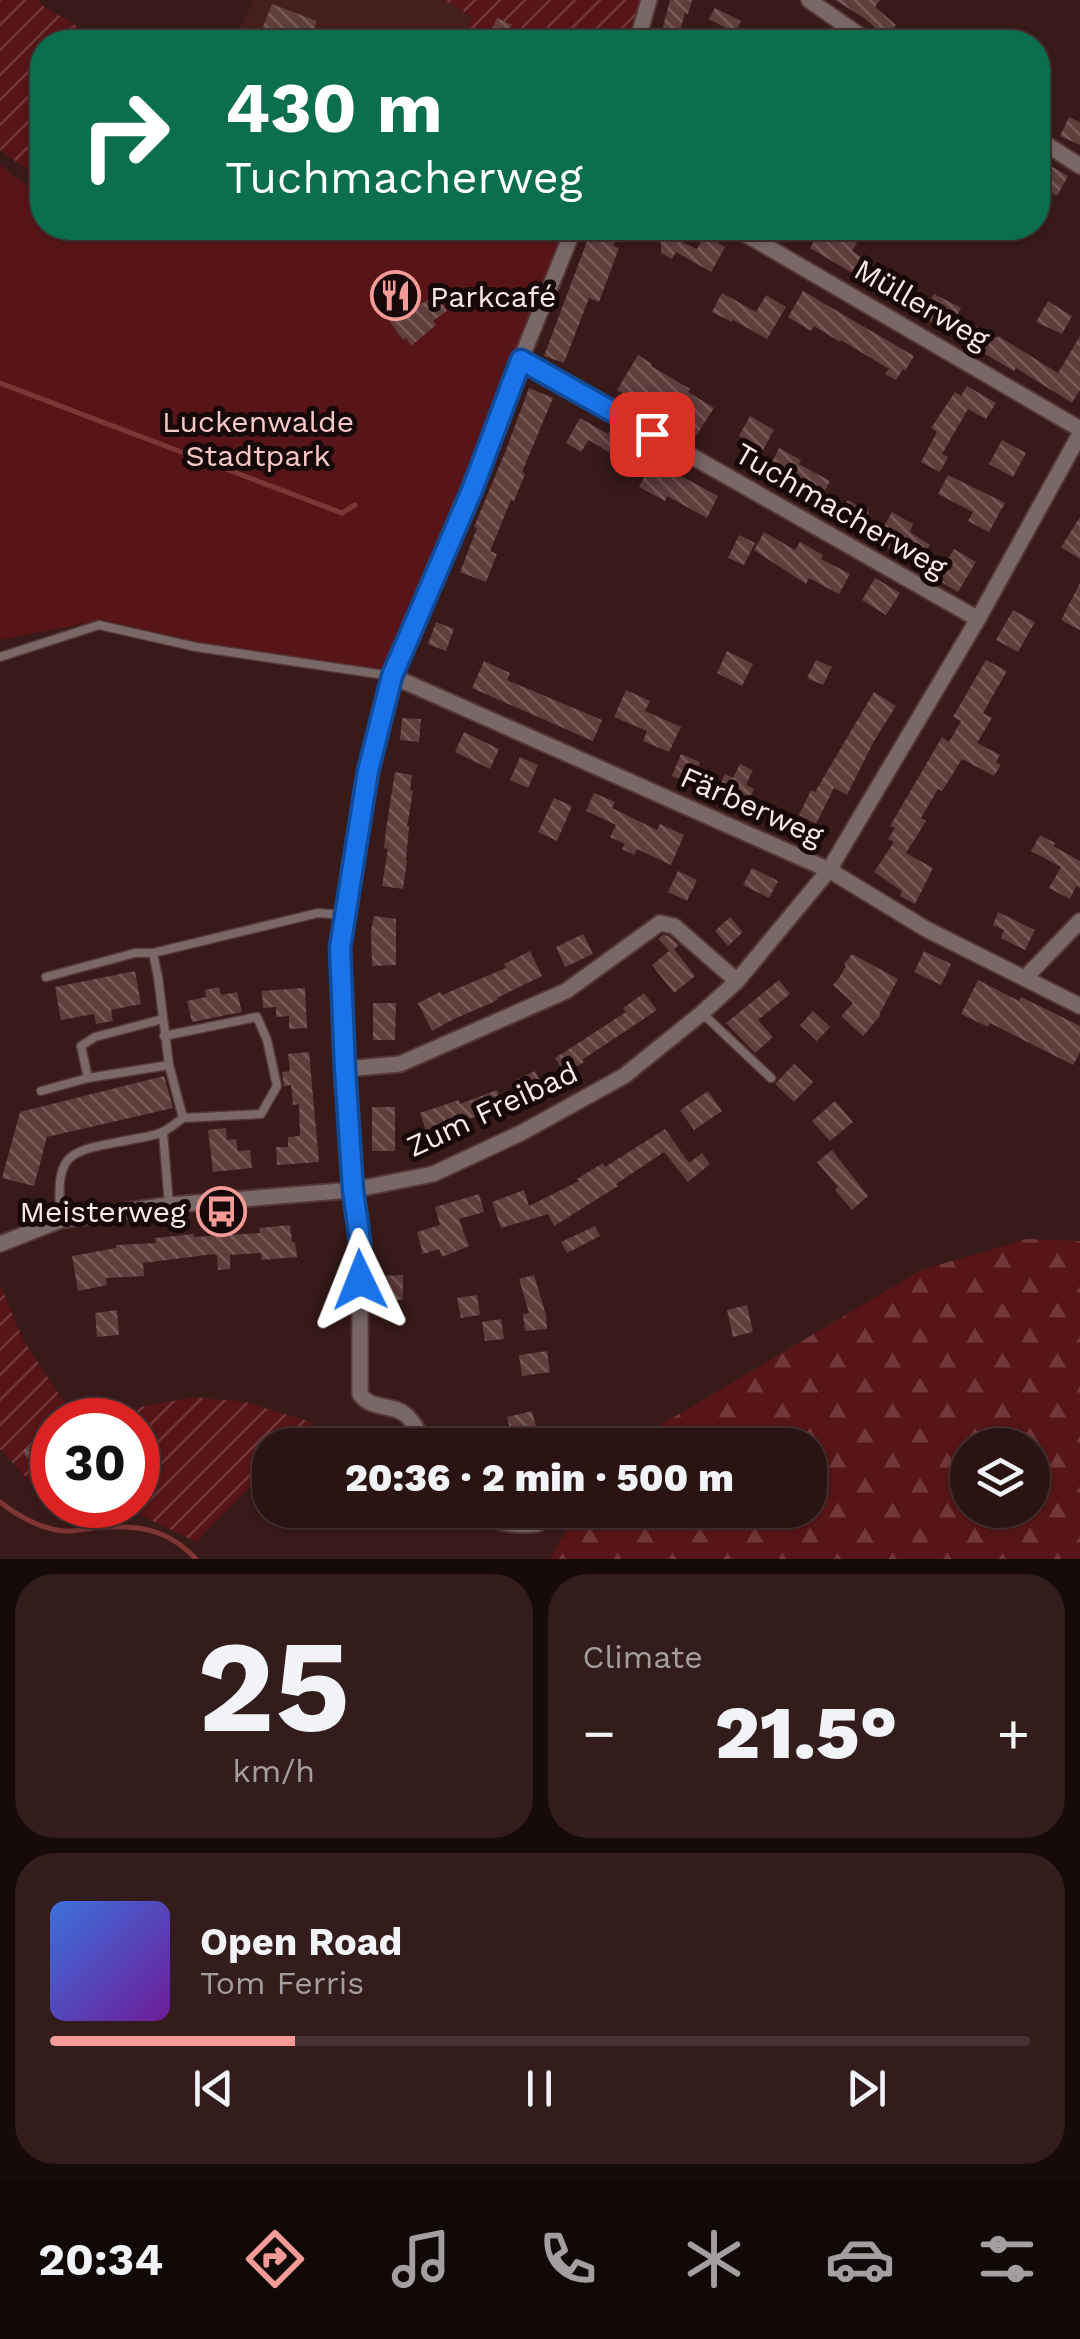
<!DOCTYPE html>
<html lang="en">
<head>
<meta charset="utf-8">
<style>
	body { margin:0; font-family:"Work Sans",sans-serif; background:#321d1c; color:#f1f3f6; height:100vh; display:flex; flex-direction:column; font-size:38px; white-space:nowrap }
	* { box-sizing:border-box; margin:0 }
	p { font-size:32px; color:#a59ea0 }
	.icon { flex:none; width:55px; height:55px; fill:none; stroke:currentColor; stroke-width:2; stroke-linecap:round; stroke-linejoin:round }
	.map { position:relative; height:1559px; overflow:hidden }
	.side { display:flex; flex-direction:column; gap:15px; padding:15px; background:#170b0a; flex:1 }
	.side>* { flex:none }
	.top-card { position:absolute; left:30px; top:30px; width:1020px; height:210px; border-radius:40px; box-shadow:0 2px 8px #0004,0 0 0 2px #463333; background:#0b6e4f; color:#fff; overflow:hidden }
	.buttons { position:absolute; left:950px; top:1428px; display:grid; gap:20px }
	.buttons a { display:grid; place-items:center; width:100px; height:100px; border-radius:50%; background:#2a1413; box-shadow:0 2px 8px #0004,0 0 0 2px #463333; font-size:50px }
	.speed { position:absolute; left:30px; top:1398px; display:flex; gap:20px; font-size:50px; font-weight:700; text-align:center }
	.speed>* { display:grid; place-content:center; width:130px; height:130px; border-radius:50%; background:#2a1413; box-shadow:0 2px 8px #0004,0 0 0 2px #463333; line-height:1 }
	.speed .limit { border:15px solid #d22; background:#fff; color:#111 }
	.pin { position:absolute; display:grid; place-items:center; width:85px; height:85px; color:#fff; margin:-42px; border-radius:20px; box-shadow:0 5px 15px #0006 }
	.me { position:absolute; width:110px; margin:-55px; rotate:358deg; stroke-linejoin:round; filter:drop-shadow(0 0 8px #0008) }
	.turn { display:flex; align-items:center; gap:35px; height:210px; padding:0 30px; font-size:45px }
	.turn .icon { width:130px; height:130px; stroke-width:2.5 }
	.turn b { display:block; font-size:70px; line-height:85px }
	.big { font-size:75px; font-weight:800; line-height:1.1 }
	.side .widget { flex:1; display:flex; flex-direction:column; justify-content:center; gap:15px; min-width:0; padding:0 35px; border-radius:40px; background:#321d1c }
	.side .dial { align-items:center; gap:0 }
	.dial b { font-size:130px; line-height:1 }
	.song { display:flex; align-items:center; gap:30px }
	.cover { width:120px; height:120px; border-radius:15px; background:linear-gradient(135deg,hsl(220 70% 55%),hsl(280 70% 35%)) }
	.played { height:10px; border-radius:5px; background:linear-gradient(90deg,#f59b97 25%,#463333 25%) }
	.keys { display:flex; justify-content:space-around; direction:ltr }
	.heat { display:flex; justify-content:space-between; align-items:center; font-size:55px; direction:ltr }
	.side .tiles { flex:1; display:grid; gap:15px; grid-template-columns:1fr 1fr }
	.widget:last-child { grid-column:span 2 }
	.trip { position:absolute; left:252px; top:1428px; width:575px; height:100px; border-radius:40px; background:#2a1413; box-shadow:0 2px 8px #0004,0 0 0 2px #463333; font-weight:800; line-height:100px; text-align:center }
	.dock { display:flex; height:160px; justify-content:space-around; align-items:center; background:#110808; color:#a59ea0 }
	.dock .icon { width:70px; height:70px }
	.dock .active { color:#f59b97 }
	.dock b { font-size:45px; color:#f1f3f6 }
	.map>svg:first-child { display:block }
	.built { fill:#451f1e }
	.green { fill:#581517 }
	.forest { fill:url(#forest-firs); fill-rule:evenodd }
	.garden { fill:url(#garden-furrows) }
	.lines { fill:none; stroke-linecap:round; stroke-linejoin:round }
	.stream { stroke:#7e3635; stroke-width:5 }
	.building { fill:url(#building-back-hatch) }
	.lane-casing { stroke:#543736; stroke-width:11 }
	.street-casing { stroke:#543736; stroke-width:19 }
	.lane { stroke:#796867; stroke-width:8 }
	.street { stroke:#796867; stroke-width:15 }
	.route-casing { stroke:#114b97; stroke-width:25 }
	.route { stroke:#1a73e8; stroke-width:18 }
	.labels { text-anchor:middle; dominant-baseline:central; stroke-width:10; stroke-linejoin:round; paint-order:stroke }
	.poi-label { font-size:30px; fill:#fee8e6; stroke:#170909; text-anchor:start }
	.street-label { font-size:30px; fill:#fee8e6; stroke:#170909 }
	.park-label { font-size:30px; fill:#f7c9c6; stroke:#170909 }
</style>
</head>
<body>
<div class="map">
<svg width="1080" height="1559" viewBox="0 0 1080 1559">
	<defs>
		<pattern id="forest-firs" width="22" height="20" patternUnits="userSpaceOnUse" patternTransform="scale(2.5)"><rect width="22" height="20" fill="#581517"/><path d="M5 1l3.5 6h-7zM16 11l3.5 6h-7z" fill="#713739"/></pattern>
		<pattern id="garden-furrows" width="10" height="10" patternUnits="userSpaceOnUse" patternTransform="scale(2.5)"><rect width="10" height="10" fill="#581517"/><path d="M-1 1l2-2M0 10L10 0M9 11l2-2" fill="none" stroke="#713739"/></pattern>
		<pattern id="building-back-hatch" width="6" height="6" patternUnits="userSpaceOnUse" patternTransform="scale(2.5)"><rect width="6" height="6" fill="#603e3c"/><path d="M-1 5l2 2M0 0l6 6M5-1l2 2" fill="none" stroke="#785a58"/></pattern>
	</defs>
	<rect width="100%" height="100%" fill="#381a19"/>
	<!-- built -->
	<path class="built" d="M253 0H443L472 16 462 42H234Z"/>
	<!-- green -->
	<path class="green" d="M0 165 28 187 42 176V228H533L568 243 392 676 199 642 101 620 0 640Z"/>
	<!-- forest -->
	<path class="forest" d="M1027 1239 1080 1241V1559H550L577 1510H810V1445H627L921 1270ZM968 1445H1032V1510H968Z"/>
	<!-- garden -->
	<path class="garden" d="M0 0H38L43 6 104 42H42V175L39 178 0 150Z
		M443 0H649L637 42H462L472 16Z
		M0 1284 22 1338 76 1420H52V1500L45 1498 0 1449Z
		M194 1397 245 1402 314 1423 291 1445H270V1466L196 1542 122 1506 88 1510 70 1505H138V1420H109L141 1407Z"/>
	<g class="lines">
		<!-- stream -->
		<path class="stream" d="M0 383 342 513 355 505
			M0 1502C18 1516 40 1529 64 1531 74 1532 85 1529 95 1528 136 1524 167 1528 196 1559"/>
	</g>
	<!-- building -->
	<path class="building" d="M670 0H692L688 14 685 13 677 42H659Z
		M835 0H880L875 7 896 25 886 37 864 18Z
		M272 4 317 21 309 42H257Z
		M715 8 741 21 735 33 709 19Z
		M497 18 512 25 510 28 534 42H514L491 31Z
		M1069 117 1080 122V145L1060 136Z
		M1051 166 1068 176 1057 196 1039 186Z
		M592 228H621L613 246 619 248 599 302 589 298 564 363 544 356Z
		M653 229 697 249 705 235 725 247 711 272 676 252 672 259 661 253V243L649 236Z
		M820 230 833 237 836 231 857 243 852 251 888 274 878 291 853 276 854 274 810 248Z
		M404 278 421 304 437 295 447 311 433 321 436 325 411 346 406 338 403 340 382 311 375 310 370 302Z
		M803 291 914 356 905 371 903 369 896 380 885 374 889 369 841 340 840 342 814 326 811 331 788 317Z
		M722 293 756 312 766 295 786 307 767 339 733 320 732 322 712 312Z
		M934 294 961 308 957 315 997 338 998 336 1058 373 1080 336V390L1072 403 1016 368 1014 371 922 317Z
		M1048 301 1072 316 1062 334 1036 322Z
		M638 355 652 364 651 366 690 389 688 392 714 408 696 436 617 390Z
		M967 386 996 403 986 419 968 409 942 454 948 457 940 472 921 462 937 432 931 428 955 392 961 396Z
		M529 388 553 398 522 472 525 474 514 501 511 500 490 551 497 554 486 582 460 572 477 528 474 527 506 450Z
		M750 416 774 430 763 450 739 436Z
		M580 418 608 434 611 429 641 450 681 471 679 475 718 496 707 518 667 496 665 501 639 487 645 475 589 440 581 452 566 443Z
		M1002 440 1026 453 1013 477 989 464Z
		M779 448 801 460 799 464 830 481 818 504 765 476Z
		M948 475 1005 503 989 532 968 521 973 512 938 494Z
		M848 500 863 509 868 507 872 537 838 517Z
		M892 512 913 524 910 532 930 545 917 565 878 542V537Z
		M1080 517V559L1061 547Z
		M764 532 795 550 800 542 823 555 821 559 850 574 839 594 809 578 806 584 754 550Z
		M739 535 755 543 744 565 728 558Z
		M954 549 976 562 958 592 936 579Z
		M875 578 900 593 886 615 862 600Z
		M1080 583V630L1061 620Z
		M1013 610 1035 622 1018 652 996 640Z
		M436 622 454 629 446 651 428 644Z
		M727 651 753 664 742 686 717 673Z
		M816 660 832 667 823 685 807 678Z
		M986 660 1007 671 983 713 992 718 977 743 1000 755 996 762 1001 765 994 776 962 759 942 791 938 789 921 818 926 821 906 853 933 868 915 904 900 896 902 891 874 872 894 842 888 839 895 828 890 826 942 737 949 742 961 721 953 717Z
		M484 661 510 673 507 680 602 720 593 741 472 688Z
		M626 690 650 701 645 711 681 727 669 752 643 741 647 731 614 717Z
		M874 692 896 706 874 741 847 795 834 788 816 824 799 815 811 790 815 792Z
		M402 718 421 719 419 742 400 740Z
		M464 732 499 749 490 769 455 752Z
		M681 754 700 762 691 784 672 776Z
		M520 757 538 765 528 788 510 780Z
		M740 764 753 770 746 785 754 789 745 809 715 796 725 774 733 778Z
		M395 772 412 775 410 790 413 791 407 827H409L406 860 407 861 403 889 382 886 388 849 384 848 386 830Z
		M594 793 615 802 612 808 657 830 660 824 684 835 671 865 637 849 634 855 622 849 625 844 610 837 616 825 586 811Z
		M554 798 572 806 557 841 538 832Z
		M1040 835 1055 843 1053 846 1080 861V888L1076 886 1070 899 1049 888 1061 867 1031 851Z
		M752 868 778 881 769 898 743 885Z
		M678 871 697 880 687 901 668 892Z
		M998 912 1035 930 1025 950 1001 938 1004 930 993 925Z
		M374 916 396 919V965L372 966 371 931Z
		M730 917 743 932 728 946 715 931Z
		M583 934 593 954 565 967 556 947Z
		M663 935 669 936 679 945 674 949 695 976 674 993 652 965 669 951 658 939Z
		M530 951 542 976 497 998 498 1000 454 1019 432 1031 418 1003 440 992 442 995 506 968 504 964Z
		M924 951 951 964 941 985 914 972Z
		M852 954 898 979 879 1015 880 1016 863 1036 841 1016 853 1003 833 985 839 978 846 966 844 964Z
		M135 971 141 1004 111 1010 113 1021 96 1024 94 1014 61 1020 55 987Z
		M779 980 790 994 758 1020 773 1037 755 1053 726 1023Z
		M978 980 1019 1001 1021 997 1080 1026V1052L1073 1065 990 1023 988 1027 961 1014Z
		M219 987 221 995 237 992 242 1012 192 1022 187 1001 206 997 205 990Z
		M305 988 307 1028 289 1029V1016L276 1017V1007L263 1008 262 991Z
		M644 993 657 1010 582 1060 584 1062 565 1074 555 1058 626 1012 623 1008Z
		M373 1003H396L395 1040H373Z
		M813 1011 830 1027 817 1041 800 1025Z
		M309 1052 319 1162 277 1165 276 1147H288V1137L300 1136 299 1104 293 1105 291 1085 284 1086 282 1072 290 1071 288 1054Z
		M794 1064 813 1082 794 1102 775 1084Z
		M535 1071 543 1087 522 1098 514 1081Z
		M164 1076 173 1108 47 1137 34 1186 2 1178 20 1112Z
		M497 1090 503 1107 466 1120 468 1126 429 1139 420 1113 459 1100 460 1104Z
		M708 1091 722 1111 694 1130 680 1110Z
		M835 1101 853 1122 830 1141 812 1121Z
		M372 1107H395V1151H372Z
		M226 1128 227 1140 236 1139 238 1151 250 1150 252 1168 213 1172 208 1130Z
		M665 1129 689 1163 702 1153 710 1164 688 1182 664 1152 616 1184 618 1186 554 1226 548 1214 501 1228 492 1202 524 1190 529 1206 579 1181 577 1179 603 1163 605 1167Z
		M832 1150 868 1196 852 1210 835 1190 838 1187 817 1162Z
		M479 1194 484 1212 459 1219 469 1246 442 1257 439 1249 423 1254 417 1232 440 1225 435 1207Z
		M290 1225 292 1242H295L297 1257 262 1260 261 1253 230 1255V1269L218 1270 217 1256 214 1254 143 1263 144 1276 106 1278 107 1285 78 1291 72 1256 116 1248V1245L156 1243 155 1238 194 1234V1237L260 1233 259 1228Z
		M595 1226 600 1236 567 1253 561 1242Z
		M403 1275V1300H379L378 1276Z
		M534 1275 546 1315 547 1329 525 1331 523 1314 529 1313 519 1279Z
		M477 1295 480 1315 461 1318 457 1298Z
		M747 1305 753 1332 733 1337 727 1310Z
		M117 1310 119 1335 97 1337 95 1313Z
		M501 1319 504 1339 485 1341 482 1322Z
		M547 1351 550 1372 522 1376 519 1355Z
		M532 1411 536 1427 511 1433 507 1417Z
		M38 1440 47 1454 32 1465 22 1451Z"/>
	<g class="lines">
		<defs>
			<path id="lane" d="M0 657 99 625 196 647 392 676
				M153 953 318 913 343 915
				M46 977 135 953H153L158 977 169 1065 183 1118C177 1122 171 1128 164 1131 155 1136 144 1137 134 1139 70 1152 54 1147 61 1220
				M702 1013 771 1078
				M164 1036 257 1017 267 1040 277 1086 261 1114 183 1118
				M88 1078 81 1046 95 1037 163 1019
				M41 1091 88 1078 169 1065
				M163 1132 169 1205"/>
			<path id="street" d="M809 0 869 42
				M637 42 649 0
				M1038 139 1080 166
				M735 228 1080 429
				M521 359 978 619
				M392 676 829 870 926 929 1080 1006
				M1025 978 1080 921
				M345 1069 400 1064 566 991 660 923 674 926 737 981
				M0 1244 61 1220 169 1205 353 1190 433 1174 521 1133 624 1076 702 1013 737 981 829 870 978 619 1080 434
				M425 1445C420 1435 415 1423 406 1415 392 1403 372 1411 360 1394V1241L353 1190 345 1069 340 948 367 771 392 676 472 490 521 359 574 228
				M472 1510C494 1521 511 1527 537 1524"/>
		</defs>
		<!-- lane casing -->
		<use href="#lane" class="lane-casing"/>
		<!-- street casing -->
		<use href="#street" class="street-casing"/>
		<!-- lane -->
		<use href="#lane" class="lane"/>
		<!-- street -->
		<use href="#street" class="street"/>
	</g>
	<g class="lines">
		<defs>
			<path id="route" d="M360 1280V1241L353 1190 345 1069 340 948 368 771 392 676 472 490 521 360 652 434"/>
		</defs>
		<!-- route casing -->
		<use href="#route" class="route-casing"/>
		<!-- route -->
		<use href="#route" class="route"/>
	</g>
	<!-- icons -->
	<defs>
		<symbol id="restaurant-ring" viewBox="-11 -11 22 22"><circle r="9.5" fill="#170909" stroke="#f59b97" stroke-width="1.5"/><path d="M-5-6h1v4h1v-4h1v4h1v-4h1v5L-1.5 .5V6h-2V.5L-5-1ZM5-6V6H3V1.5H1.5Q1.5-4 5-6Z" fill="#f59b97"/></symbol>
		<symbol id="bus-ring" viewBox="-11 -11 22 22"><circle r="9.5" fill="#170909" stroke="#f59b97" stroke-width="1.5"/><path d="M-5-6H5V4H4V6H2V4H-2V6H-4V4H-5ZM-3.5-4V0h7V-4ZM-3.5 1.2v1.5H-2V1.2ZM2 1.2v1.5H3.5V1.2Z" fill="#f59b97"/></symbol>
	</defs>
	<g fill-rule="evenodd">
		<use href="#restaurant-ring" x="368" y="268" width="55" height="55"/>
		<use href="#bus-ring" x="194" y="1184" width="55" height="55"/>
	</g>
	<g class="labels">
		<!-- poi labels -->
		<g class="poi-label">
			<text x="430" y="296">Parkcafé</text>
			<text x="186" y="1211" text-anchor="end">Meisterweg</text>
		</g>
		<!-- street labels -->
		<g class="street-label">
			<text transform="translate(922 304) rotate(30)">Müllerweg</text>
			<text transform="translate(841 510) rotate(30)">Tuchmacherweg</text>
			<text transform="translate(752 806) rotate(24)">Färberweg</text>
			<text transform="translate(492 1109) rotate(-25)">Zum Freibad</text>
		</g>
		<!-- park labels -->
		<g class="park-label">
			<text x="258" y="421">Luckenwalde<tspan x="258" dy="34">Stadtpark</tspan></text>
		</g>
	</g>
</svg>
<div class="buttons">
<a><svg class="icon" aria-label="layers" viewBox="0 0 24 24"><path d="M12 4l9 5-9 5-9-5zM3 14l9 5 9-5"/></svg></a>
</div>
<div class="speed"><div class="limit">30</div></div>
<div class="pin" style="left:652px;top:434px;background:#d93025"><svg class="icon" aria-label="arrive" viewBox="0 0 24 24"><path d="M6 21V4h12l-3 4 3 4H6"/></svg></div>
<svg class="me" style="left:360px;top:1280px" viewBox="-20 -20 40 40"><path d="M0-17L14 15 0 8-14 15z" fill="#1a73e8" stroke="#fff" stroke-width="4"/></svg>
<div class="trip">20:36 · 2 min · 500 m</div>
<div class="top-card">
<div class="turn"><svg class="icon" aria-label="right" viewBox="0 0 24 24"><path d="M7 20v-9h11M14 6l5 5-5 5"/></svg><div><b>430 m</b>Tuchmacherweg</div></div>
</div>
</div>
<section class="side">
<div class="tiles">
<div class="widget dial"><b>25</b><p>km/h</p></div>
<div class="widget"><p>Climate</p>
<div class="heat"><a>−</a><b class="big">21.5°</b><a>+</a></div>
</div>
<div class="widget">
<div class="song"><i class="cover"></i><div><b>Open Road</b><p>Tom Ferris</p></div></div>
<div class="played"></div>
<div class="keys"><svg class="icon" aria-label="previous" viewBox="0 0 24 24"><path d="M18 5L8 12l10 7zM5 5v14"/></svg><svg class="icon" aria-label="pause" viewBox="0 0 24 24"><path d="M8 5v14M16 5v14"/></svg><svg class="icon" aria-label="next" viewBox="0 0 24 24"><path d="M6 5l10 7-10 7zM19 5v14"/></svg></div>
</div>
</div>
</section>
<nav class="dock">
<b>20:34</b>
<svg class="icon active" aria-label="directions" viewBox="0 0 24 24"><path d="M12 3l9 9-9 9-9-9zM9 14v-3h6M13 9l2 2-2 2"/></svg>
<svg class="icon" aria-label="music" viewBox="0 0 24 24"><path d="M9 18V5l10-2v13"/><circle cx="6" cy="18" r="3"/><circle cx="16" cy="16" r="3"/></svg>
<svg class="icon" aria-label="phone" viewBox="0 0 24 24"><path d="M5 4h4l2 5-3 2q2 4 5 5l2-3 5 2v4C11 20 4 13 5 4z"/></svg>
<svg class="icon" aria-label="climate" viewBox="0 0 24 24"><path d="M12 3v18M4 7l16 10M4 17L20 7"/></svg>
<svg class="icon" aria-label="car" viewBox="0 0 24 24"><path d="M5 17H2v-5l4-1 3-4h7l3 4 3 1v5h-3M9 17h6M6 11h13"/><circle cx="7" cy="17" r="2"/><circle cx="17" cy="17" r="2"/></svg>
<svg class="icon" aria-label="filters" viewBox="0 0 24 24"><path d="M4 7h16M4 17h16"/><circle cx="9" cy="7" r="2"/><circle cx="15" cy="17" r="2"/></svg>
</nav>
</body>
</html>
